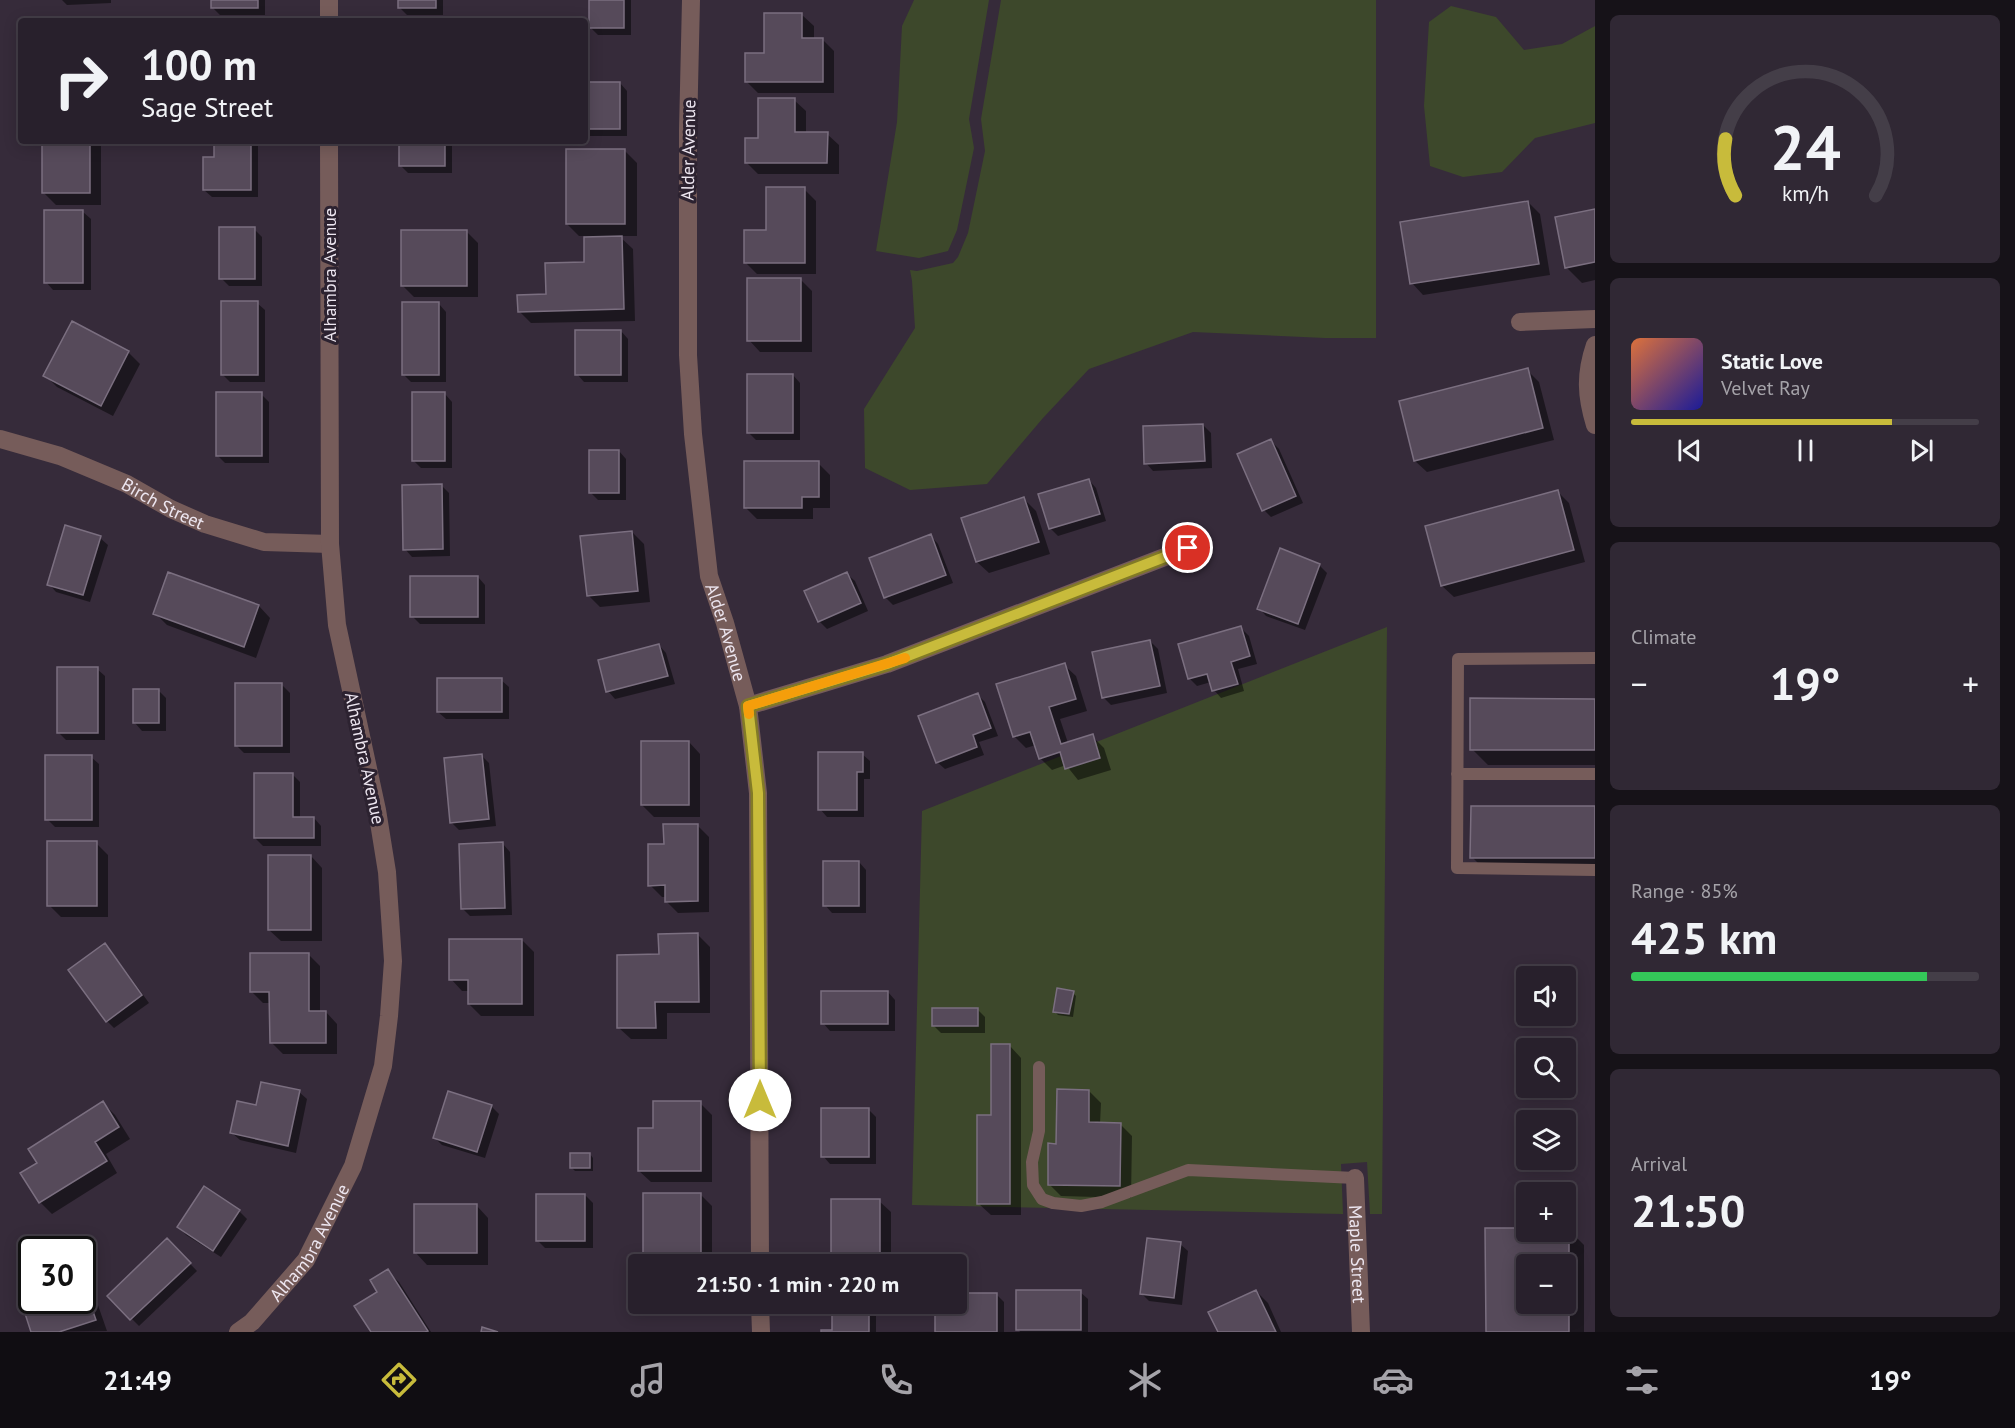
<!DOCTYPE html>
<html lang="en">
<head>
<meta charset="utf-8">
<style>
	body { margin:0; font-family:"PT Sans",sans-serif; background:#302834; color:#f1f3f6; height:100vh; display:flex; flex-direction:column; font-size:22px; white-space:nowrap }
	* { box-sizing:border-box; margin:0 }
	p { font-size:20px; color:#a5a3a9 }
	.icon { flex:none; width:33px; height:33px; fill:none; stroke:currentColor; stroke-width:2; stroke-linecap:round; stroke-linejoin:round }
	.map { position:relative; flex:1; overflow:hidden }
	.side { display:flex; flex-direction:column; gap:15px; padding:15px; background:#161218; width:420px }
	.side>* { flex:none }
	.banner { position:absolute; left:18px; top:18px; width:570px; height:126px; border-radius:6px; box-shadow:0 3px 15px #0003,0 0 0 2px #443e48; background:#28202c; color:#f1f3f6; overflow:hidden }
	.controls { position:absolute; left:1516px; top:966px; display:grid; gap:12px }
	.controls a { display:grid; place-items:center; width:60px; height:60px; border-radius:6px; background:#28202c; box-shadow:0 3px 15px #0003,0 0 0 2px #443e48; font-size:30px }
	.speed { position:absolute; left:18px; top:1236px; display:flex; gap:12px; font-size:30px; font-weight:700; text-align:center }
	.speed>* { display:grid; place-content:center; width:78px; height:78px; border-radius:50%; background:#28202c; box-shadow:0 3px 15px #0003,0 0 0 2px #443e48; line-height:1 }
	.speed .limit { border:3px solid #111; border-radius:9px; background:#fff; color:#111 }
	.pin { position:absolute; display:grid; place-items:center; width:51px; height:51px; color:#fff; margin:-26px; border:3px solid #fff; border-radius:50%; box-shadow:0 2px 6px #0007 }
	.me { position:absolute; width:66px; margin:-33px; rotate:0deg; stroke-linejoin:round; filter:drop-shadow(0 0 4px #0008) }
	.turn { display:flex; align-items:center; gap:21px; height:126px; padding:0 24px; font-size:27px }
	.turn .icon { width:78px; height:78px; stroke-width:2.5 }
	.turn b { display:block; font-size:42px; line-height:51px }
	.big { font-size:45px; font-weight:600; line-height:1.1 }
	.side .widget { flex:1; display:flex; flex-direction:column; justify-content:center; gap:9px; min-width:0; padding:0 21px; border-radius:9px; background:#302834 }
	.side .dial { align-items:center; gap:0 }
	.dial svg { height:156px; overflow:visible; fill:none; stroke:#443e48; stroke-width:7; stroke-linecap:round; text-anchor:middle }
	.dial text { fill:#f1f3f6; stroke:none }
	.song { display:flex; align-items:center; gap:18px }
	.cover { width:72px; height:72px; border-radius:9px; background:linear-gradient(135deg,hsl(20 70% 55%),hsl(240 70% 35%)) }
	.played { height:6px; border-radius:3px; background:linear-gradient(90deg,#c8bb3b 75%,#443e48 75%) }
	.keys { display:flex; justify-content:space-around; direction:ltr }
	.heat { display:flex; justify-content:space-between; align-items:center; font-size:33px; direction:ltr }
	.charge { height:9px; border-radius:4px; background:linear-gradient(90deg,#34c759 85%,#443e48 0) }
	.trip { position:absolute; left:628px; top:1254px; width:339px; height:60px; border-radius:6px; background:#28202c; box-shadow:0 3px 15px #0003,0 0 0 2px #443e48; font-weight:600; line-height:60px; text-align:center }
	.tab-bar { display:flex; height:96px; justify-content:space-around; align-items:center; background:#100d12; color:#a5a3a9 }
	.tab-bar .icon { width:42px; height:42px }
	.tab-bar .selected { color:#c8bb3b }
	.tab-bar b { font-size:27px; color:#f1f3f6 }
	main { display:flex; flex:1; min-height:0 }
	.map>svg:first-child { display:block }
	.green { fill:#3d482b }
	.shadow { fill:#0007; fill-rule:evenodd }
	.building { fill:#564a5a; stroke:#7b6f80; stroke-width:1.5; fill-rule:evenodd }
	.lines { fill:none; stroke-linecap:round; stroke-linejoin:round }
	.lane { stroke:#765c5a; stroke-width:12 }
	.street { stroke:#765c5a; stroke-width:18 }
	.route-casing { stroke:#827a26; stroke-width:15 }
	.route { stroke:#c8bb3b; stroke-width:10 }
	.slow { stroke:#f59e0b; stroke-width:10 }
	.labels { text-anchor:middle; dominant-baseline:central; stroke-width:6; stroke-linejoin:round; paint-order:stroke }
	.street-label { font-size:18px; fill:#ede6f0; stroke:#2c2230 }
</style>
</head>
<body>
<main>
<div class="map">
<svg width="1595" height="1332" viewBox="0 0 1595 1332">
	<rect width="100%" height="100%" fill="#362b3a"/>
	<!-- green -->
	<path class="green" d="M914 0H989L969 119 974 148 957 230 948 251 919 258 876 251 897 122 902 26Z
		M1001 0H1376V338H1325L1193 332 1089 369 1043 418 987 484 910 490 865 468 864 409 915 328 912 281 910 270 917 271 953 263 958 257 968 233 985 151 981 119Z
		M1451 6 1496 17 1524 50 1562 44 1595 26V123L1535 138 1502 172 1463 177 1430 166 1424 106 1429 22Z
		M1387 627 1382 1214H1370L1367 1162 1341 1164 1343 1214 912 1205 922 811Z"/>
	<!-- shadow -->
	<path class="shadow" d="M62 0H111V3L67 5Z
		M213 0H265V15H220L213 8Z
		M399 0H443V15H407L399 7Z
		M591 0H631V35H598L591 28Z
		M802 15 814 26V40H823L834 51V93H758L746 81 765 55Z
		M585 83H620L627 91V136H585Z
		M794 100 806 111V134H827L839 145V174H758L746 162 759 139Z
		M44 141H101V205H56L44 193Z
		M216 141H258V197H212L204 190 216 158Z
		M400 141H452V173H408L400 165Z
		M625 151 637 163V236H619L633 249 635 321 531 323 519 311 547 295 586 264 585 236H579L567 224Z
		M804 189 816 201V274H757L746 263 767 232Z
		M1528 202 1540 214 1550 275 1423 295 1412 283Z
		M1595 211V280L1582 283 1566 267Z
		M83 212 91 219V290H53L46 282Z
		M254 229 262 237V286H229L221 278Z
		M466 231 478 243V297H414L402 285Z
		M800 279 812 291V352H760L749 340Z
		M257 303 265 310V382H230L222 374Z
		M439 304 446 312V382H411L403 374Z
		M621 331 628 339V382H584L577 374Z
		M128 352 140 364 113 416 57 387 45 375Z
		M1527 370 1539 382 1554 440 1427 472 1415 461Z
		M793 375 800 383V440H756L749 433Z
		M261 394 269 402V463H225L217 455Z
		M445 394 452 402V468H421L414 461Z
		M1203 425 1211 433 1212 468 1153 471 1146 463Z
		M1271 441 1279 449 1303 503 1271 517 1264 510Z
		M619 451 626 459V500H598L590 492Z
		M818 463 830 475V508H813V519H757L746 508Z
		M1089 480 1096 488 1106 521 1058 536 1050 528Z
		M441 485 449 493 450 556 412 557 405 549Z
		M1558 492 1569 503 1585 562 1454 597 1442 586Z
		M1024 499 1036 511 1050 554 989 573 977 562Z
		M632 532 644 544 650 602 600 607 588 595Z
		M931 536 938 544 953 583 893 605 885 597Z
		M100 538 108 545 90 602 56 592 49 584Z
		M1319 565 1327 573 1305 630 1266 616 1259 608Z
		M169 574 259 606 270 618 256 658 167 625 155 613Z
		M847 574 855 581 868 611 827 629 819 621Z
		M478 577 485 585V624H420L412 616Z
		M1241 628 1249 636 1257 664 1238 669 1244 691 1221 698 1214 690 1211 682 1197 686 1189 678Z
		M1150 641 1158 649 1167 693 1111 705 1103 697Z
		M659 645 666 653 675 684 615 699 608 691Z
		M1064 665 1076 676 1087 711 1060 719 1068 743 1092 736 1104 748 1111 770 1078 780 1066 765 1052 770 1040 758 1036 745 1026 748 1014 736Z
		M97 669 105 676V740H66L58 732Z
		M501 680 509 687V719H446L438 712Z
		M282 685 290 693V753H244L237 746Z
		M158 690 166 698V731H142L135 723Z
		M978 695 985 702 998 736 979 742 984 755 945 769 937 762Z
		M1595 700V765H1488L1472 749Z
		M689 742 700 754V817H654L642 805Z
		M862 754 870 761V779H864V817H827L820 809Z
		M482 756 489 763 496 826 459 830 452 823Z
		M91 757 99 764V827H55L47 819Z
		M292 774 300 782V818H314L321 826V846H263L255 838Z
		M1595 808V873H1488L1472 857Z
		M697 825 709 837V912L678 913 666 901V897H662L650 885 665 845Z
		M96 843 108 855V917H61L49 905Z
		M503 844 510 852 512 915 470 916 462 908Z
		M311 856 322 868V941H281L269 930Z
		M859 862 866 870V913H832L825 905Z
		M698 935 710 947V1013H667V1039H631L619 1028 660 956Z
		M522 940 534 952V1016H481L469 1004V991H462L451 979Z
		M104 945 112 952 149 1003 114 1028 107 1021Z
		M308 954 320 966V1013L326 1012 337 1024V1054H283L271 1042V1003H263L251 991Z
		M888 992 895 1000V1031H830L823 1023Z
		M1073 993 1076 996 1073 1017 1058 1015 1054 1011Z
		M977 1009 985 1017V1033H941L933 1025Z
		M1010 1046 1021 1058V1215H991L979 1204 992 1116Z
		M1089 1091 1101 1103 1100 1124H1120L1132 1136 1131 1198 1061 1196 1049 1184 1057 1145Z
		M299 1092 307 1099 296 1153 240 1140 232 1133 257 1107Z
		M103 1103 115 1115 130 1139 106 1154 117 1173 52 1214 40 1202 39 1163Z
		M700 1103 712 1115V1182H651L639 1171 655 1130Z
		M491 1106 499 1114 485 1158 442 1145 435 1138Z
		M868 1109 876 1117V1164H830L823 1156Z
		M590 1154 593 1158V1171H575L571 1167Z
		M645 1194H700L712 1206V1264H645Z
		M585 1195 593 1203V1248H545L537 1240Z
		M832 1201H879L891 1212V1264H832Z
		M477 1206 488 1218V1265H427L416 1253Z
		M239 1211 247 1219 221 1257 186 1235 179 1227Z
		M1527 1229V1232H1566V1229H1568L1584 1245V1332H1487ZM1527 1264H1566V1304H1527Z
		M167 1240 197 1271 139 1326 109 1296Z
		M1180 1244 1188 1251 1182 1305 1149 1301 1141 1293Z
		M387 1271 399 1282 431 1332H373Z
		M82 1278 92 1288 107 1331 33 1332 32 1300H82Z
		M1256 1291 1268 1303 1281 1332H1219Z
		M1080 1292 1088 1299V1332H1020L1018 1329Z
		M997 1295 1004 1302V1332H936L956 1313Z
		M833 1304H876V1332H823H833Z"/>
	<!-- building -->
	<path class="building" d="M211 0H258V8H211Z
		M398 0H436V8H398Z
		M589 0H624V28H589Z
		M764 13H802V38H823V82H745V53H764Z
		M585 82H620V129H585Z
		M758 98H795V132H828L827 163H745V138H758Z
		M42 141H90V193H42Z
		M214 141H251V190H203V157H214Z
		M399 141H445V166H399Z
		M566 149H625V224H566Z
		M766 187H805V263H744V230H766Z
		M1528 201 1539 264 1410 284 1400 222Z
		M1595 209V262L1565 268 1555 217Z
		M44 210H83V283H44Z
		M219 227H255V279H219Z
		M401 230H467V286H401Z
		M622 236 624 309 518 312 517 295 546 294 545 263 584 262V237Z
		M747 278H801V341H747Z
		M221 301H258V375H221Z
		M402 302H439V375H402Z
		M72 321 129 351 101 406 43 376Z
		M575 330H621V375H575Z
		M1528 368 1543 428 1414 461 1399 401Z
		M747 374H793V433H747Z
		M216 392H262V456H216Z
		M412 392H445V461H412Z
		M1203 424 1205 461 1144 464 1143 426Z
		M1271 439 1296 496 1262 511 1237 454Z
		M589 450H619V493H589Z
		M744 461H819V497H802V508H744Z
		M1089 479 1100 514 1049 529 1038 494Z
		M442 484 443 549 403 550 402 485Z
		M1558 490 1574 550 1441 586 1425 526Z
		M1024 497 1039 542 976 562 961 518Z
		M65 525 101 536 83 595 47 585Z
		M632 531 638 591 587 596 580 536Z
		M931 534 946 575 884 598 869 558Z
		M1280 548 1320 564 1298 624 1257 609Z
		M168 572 259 605 244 647 153 614Z
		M847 572 861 603 818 622 804 591Z
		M410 576H478V617H410Z
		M1241 626 1250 656 1231 662 1238 684 1212 691 1207 674 1188 679 1178 644Z
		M1150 640 1160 686 1102 698 1092 652Z
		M659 644 668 676 606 692 598 660Z
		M1065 663 1076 699 1049 707 1061 744 1093 734 1100 758 1065 769 1060 752 1039 759 1030 732 1013 737 996 684Z
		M57 667H98V733H57Z
		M437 678H502V712H437Z
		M235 683H282V746H235Z
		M133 689H159V723H133Z
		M978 693 991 728 973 735 977 747 936 763 918 716Z
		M1470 698 1595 699V750H1470Z
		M641 741H689V805H641Z
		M818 752H863V772H857V810H818Z
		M482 754 489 819 450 823 444 758Z
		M45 755H92V820H45Z
		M254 773H293V817H314V838H254Z
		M1471 806H1595V858H1470Z
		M663 824H698V901L665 902V885L648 886V844H664Z
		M47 841H97V906H47Z
		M503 842 505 908 461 909 459 844Z
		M268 855H311V930H268Z
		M823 861H859V906H823Z
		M698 933 699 1002H655L656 1028H617V955L659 954 658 934Z
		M449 939H522V1004H468V980H449Z
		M105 943 142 995 106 1022 68 970Z
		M250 953H309V1011H326V1043H270L269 992H250Z
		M1057 988 1074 991 1069 1014 1053 1012Z
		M821 991H888V1024H821Z
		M932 1008H978V1026H932Z
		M991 1044H1010V1204H977V1115H991Z
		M261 1082 300 1090 288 1146 230 1133 237 1101 256 1105Z
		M1057 1089 1089 1090V1122L1121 1123 1120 1186 1048 1185V1143L1056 1144Z
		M448 1091 492 1105 477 1152 433 1138Z
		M103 1101 119 1127 95 1142 107 1161 39 1203 20 1173 37 1163 28 1149Z
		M653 1101H701V1171H638V1128H653Z
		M821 1108H869V1157H821Z
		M570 1153H590V1168H570Z
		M204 1186 240 1210 213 1251 177 1227Z
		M643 1193H701V1264H643Z
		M536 1194H585V1241H536Z
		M831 1199H880V1264H831Z
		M414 1204H477V1253H414Z
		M1566 1227H1569V1332H1486L1485 1228H1527V1232H1566ZM1527 1264H1566V1304H1527Z
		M167 1238 191 1263 130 1320 107 1296Z
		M1147 1238 1181 1242 1174 1298 1140 1294Z
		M388 1269 428 1331 425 1332H371L354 1306 377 1292 370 1280Z
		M82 1280 96 1320 59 1332H31L19 1295 32 1291V1300H82Z
		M1016 1290H1081V1330H1016Z
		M1256 1290 1276 1332H1218L1208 1312Z
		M957 1293H997V1332H935V1312H955Z
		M832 1304H869V1332H821V1330H832Z
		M482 1327 498 1332H481Z"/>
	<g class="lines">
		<!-- lane -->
		<path class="lane" d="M1595 658 1458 659 1457 868 1595 870
			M1457 774H1595
			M1039 1067V1131L1032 1162 1033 1185 1042 1199 1053 1203 1081 1206 1102 1202 1188 1170 1355 1178"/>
		<!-- street -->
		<g class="street">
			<path d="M329 0V21"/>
			<path id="s1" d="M691 0 688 131V355L693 434 709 576 725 623 748 706 758 793 760 1264"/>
			<path d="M1520 322 1595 319"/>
			<path d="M1595 345C1585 374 1586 396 1595 425"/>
			<path id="s2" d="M0 439 60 456 127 484 171 509 205 524 264 542 330 544"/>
			<path d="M748 706 887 664 1188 548"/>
			<path id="s3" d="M1355 1178 1361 1332"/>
			<path d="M760 1304 761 1332"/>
			<path id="s4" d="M238 1332 252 1322 306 1260 353 1166 383 1066 389 1016 393 961 387 872 377 810 337 625 330 544 329 141"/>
		</g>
	</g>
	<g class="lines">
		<defs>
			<path id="route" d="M760 1100 758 793 748 706 887 664 1188 548"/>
		</defs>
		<!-- route casing -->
		<use href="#route" class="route-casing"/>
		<!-- route -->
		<use href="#route" class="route"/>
		<!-- slow -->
		<path class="slow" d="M749 714 748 706 905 658"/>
	</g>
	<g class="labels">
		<!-- street labels -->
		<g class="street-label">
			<text transform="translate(688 150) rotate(-89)">Alder Avenue</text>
			<text transform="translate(329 275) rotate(-90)">Alhambra Avenue</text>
			<text stroke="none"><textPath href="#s2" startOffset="176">Birch Street</textPath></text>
			<text stroke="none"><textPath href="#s1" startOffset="636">Alder Avenue</textPath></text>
			<text transform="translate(365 758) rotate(78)">Alhambra Avenue</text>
			<text stroke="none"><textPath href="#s4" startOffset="116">Alhambra Avenue</textPath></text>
			<text stroke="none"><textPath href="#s3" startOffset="76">Maple Street</textPath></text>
		</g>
	</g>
</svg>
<div class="controls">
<a><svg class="icon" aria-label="sound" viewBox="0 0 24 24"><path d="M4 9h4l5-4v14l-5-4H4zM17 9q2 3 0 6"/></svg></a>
<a><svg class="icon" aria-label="search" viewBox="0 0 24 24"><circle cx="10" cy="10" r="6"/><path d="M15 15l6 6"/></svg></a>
<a><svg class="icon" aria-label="layers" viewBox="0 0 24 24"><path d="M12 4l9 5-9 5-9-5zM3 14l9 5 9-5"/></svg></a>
<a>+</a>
<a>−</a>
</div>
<div class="speed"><div class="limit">30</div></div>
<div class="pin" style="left:1188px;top:548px;background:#d93025"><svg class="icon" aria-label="arrive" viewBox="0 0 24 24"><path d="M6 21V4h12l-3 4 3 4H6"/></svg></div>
<svg class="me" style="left:760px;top:1100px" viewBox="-20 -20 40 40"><circle r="19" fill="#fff"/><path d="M0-13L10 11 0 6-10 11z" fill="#c8bb3b"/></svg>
<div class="trip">21:50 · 1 min · 220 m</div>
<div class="banner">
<div class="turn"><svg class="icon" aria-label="right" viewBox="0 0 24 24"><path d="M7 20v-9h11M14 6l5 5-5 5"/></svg><div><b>100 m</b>Sage Street</div></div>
</div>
</div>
<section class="side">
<div class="widget dial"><svg viewBox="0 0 100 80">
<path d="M14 69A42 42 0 1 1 86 69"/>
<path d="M14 69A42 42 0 0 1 9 40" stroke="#c8bb3b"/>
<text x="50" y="56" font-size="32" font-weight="700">24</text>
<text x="50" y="72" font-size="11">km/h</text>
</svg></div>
<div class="widget">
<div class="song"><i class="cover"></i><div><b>Static Love</b><p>Velvet Ray</p></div></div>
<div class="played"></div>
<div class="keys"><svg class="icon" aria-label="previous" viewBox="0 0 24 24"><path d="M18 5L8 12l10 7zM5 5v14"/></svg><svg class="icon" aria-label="pause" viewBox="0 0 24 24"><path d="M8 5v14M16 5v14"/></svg><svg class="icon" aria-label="next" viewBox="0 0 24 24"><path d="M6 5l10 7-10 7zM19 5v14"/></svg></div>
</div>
<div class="widget"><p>Climate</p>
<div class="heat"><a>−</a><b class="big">19°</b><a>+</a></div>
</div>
<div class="widget"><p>Range · 85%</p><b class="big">425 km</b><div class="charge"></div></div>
<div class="widget"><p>Arrival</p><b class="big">21:50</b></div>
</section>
</main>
<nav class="tab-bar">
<b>21:49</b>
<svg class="icon selected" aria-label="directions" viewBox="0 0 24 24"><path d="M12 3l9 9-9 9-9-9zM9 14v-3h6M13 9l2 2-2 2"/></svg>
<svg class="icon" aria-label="music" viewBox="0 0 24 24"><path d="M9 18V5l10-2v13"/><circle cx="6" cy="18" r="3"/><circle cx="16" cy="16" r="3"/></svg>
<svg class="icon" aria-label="phone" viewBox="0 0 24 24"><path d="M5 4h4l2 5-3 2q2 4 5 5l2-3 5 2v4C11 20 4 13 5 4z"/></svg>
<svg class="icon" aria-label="climate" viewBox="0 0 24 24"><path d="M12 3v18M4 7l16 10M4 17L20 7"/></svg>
<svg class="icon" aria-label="car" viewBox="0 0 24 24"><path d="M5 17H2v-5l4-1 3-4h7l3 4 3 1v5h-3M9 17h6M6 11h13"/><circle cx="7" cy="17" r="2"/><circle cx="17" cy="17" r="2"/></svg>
<svg class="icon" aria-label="filters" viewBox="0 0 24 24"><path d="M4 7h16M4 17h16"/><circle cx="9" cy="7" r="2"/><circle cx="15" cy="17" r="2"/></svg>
<b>19°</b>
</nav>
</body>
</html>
